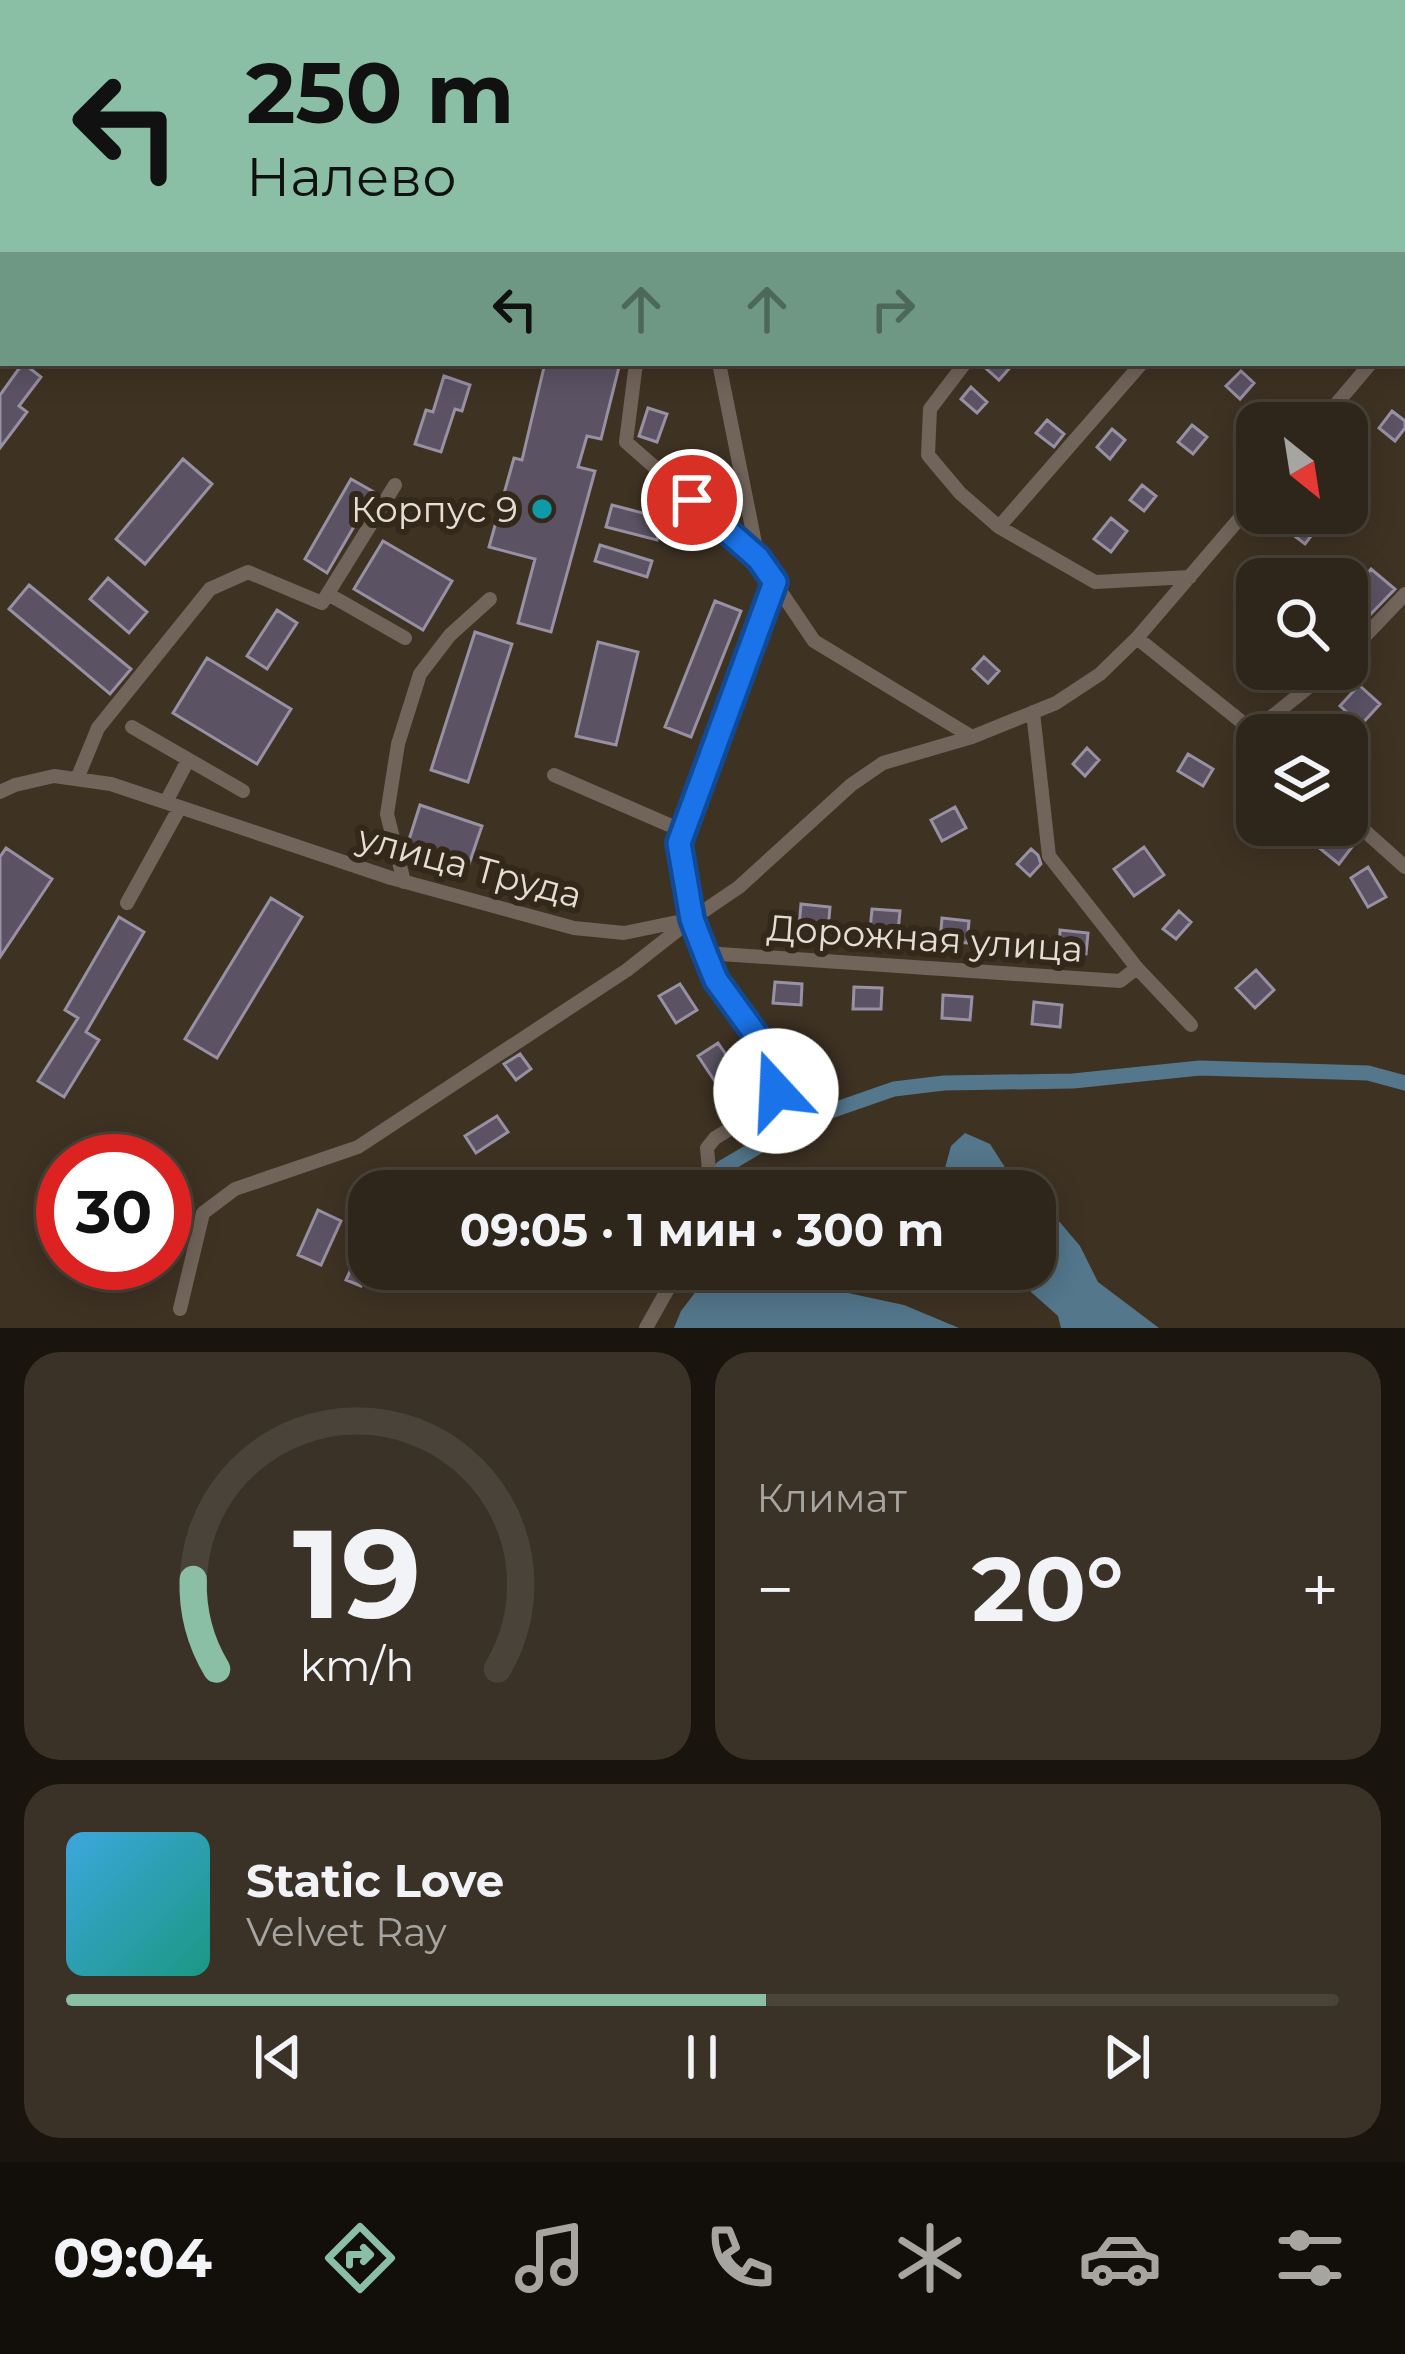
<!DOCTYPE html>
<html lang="ru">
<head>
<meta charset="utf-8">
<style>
	body { margin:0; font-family:Montserrat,sans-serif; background:#3a3227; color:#f1f3f6; height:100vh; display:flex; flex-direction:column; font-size:45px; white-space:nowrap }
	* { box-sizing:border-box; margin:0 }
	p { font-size:39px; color:#a7a5a2 }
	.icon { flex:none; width:66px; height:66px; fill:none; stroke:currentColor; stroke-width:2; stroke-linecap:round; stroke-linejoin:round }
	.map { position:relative; height:1328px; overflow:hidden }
	.panel { display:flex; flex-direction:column; gap:24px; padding:24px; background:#19150e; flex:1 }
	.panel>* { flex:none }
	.top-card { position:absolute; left:0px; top:0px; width:1407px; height:366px; box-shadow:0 6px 30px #0003,0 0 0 3px #494339; background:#8abfa5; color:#111; overflow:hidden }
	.needle { width:78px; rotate:150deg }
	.buttons { position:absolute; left:1236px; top:402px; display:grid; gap:24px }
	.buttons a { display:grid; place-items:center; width:132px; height:132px; border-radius:24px; background:#2e261a; box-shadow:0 6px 30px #0003,0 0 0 3px #494339; font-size:60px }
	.speed { position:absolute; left:36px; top:1134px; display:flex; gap:24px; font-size:60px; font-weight:700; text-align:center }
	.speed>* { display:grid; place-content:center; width:156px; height:156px; border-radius:50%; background:#2e261a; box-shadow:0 6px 30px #0003,0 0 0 3px #494339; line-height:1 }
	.speed .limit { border:18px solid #d22; background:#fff; color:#111 }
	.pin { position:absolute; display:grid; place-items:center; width:102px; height:102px; color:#fff; margin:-51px; border:6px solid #fff; border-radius:50%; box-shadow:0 3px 12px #0007 }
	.me { position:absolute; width:132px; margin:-66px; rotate:340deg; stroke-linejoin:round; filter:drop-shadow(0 0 9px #0008) }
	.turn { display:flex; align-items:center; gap:42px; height:252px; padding:0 48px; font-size:54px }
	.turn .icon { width:156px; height:156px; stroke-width:2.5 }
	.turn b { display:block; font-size:84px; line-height:102px }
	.lanes { display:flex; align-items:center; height:114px; padding:0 48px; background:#0003; justify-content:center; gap:60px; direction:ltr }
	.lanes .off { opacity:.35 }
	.big { font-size:90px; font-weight:700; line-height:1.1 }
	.panel .tile { flex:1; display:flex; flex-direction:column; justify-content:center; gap:18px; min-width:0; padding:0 42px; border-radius:36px; background:#3a3227 }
	.panel .dial { align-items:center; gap:0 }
	.dial svg { height:312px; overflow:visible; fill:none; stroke:#494339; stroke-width:7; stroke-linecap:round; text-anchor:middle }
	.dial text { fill:#f1f3f6; stroke:none }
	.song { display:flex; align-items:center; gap:36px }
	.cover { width:144px; height:144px; border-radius:18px; background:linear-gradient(135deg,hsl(200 70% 55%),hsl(170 70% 35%)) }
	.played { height:12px; border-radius:6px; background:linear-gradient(90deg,#8abfa5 55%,#494339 55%) }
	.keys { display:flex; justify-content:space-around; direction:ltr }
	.heat { display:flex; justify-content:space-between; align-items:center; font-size:66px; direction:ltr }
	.panel .tiles { flex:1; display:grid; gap:24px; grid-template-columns:1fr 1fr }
	.tile:last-child { grid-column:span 2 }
	.trip { position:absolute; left:348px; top:1170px; width:708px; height:120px; border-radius:36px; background:#2e261a; box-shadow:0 6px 30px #0003,0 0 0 3px #494339; font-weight:700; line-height:120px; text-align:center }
	.dock { display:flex; height:192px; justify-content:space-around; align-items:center; background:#120f0a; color:#a7a5a2 }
	.dock .icon { width:84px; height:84px }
	.dock .active { color:#8abfa5 }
	.dock b { font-size:54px; color:#f1f3f6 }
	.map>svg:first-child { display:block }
	.water { fill:#54778c }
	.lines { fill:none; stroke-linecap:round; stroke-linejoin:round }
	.canal { stroke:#54778c; stroke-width:15 }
	.building { fill:#5b5364; stroke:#9890a3; stroke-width:3 }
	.minor { stroke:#71645a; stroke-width:14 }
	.route-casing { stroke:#114b97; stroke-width:30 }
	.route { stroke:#1a73e8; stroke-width:21 }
	.culture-dot { fill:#0f9aa8; stroke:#33281a; stroke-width:4.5 }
	.labels { text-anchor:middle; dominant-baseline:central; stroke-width:12; stroke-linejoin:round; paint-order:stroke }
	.poi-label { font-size:36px; fill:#e6ded5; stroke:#33281a; text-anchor:end }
	.street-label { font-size:36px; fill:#e6ded5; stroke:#33281a }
</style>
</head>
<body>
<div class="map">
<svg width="1405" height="1328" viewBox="0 0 1405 1328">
	<rect width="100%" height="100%" fill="#3e3223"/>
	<!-- water -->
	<path class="water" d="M965 1133 990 1144 1020 1191H957L945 1168 951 1146Z
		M1035 1211 1058 1220 1080 1246 1098 1282 1159 1328H1061L1058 1316 1031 1292 1023 1269H1035Z
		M713 1269H736L904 1305 959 1328H674L681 1311Z"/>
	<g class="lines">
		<!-- canal -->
		<path class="canal" d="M722 1168 799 1122 894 1089 944 1083 1073 1081 1200 1068 1368 1073 1405 1083"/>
	</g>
	<!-- building -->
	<path class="building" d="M23 363 41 377 19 406 27 412 0 448V395Z
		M545 363H620L601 439 587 436 578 467 595 471 551 632 518 623 535 559 489 547 514 458 522 460Z
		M980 363H1014L999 380Z
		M1241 371 1254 383 1240 399 1226 386Z
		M444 376 470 385 462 411 455 409 441 452 415 444 426 410 433 412Z
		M971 387 987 402 977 413 961 399Z
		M648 408 667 414 657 442 639 436Z
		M1392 411 1405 421V428L1395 441 1379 428Z
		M1047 420 1064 434 1054 447 1036 433Z
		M1192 425 1207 437 1193 454 1178 442Z
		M1112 429 1125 440 1110 459 1097 447Z
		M183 459 212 484 145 564 116 539Z
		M351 479 374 492 327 573 305 559Z
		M1142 485 1156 496 1144 511 1130 500Z
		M612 505 662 518 657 540 606 527Z
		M1302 513H1307L1321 523 1305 544 1288 531Z
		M1111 518 1127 531 1111 552 1094 539Z
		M383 541 452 581 423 630 354 589Z
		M600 545 652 561 647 577 595 561Z
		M1261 563 1280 579H1257V597L1251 603 1237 591Z
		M1371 569 1395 589 1367 618 1356 608 1361 602 1350 593Z
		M108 578 147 612 129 633 90 599Z
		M29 585 131 669 110 694 9 609Z
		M715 601 741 611 691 737 665 727Z
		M277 610 297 623 267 669 247 656Z
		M475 632 512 644 468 782 431 770Z
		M598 642 638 652 616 745 576 736Z
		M984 657 999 671 988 683 973 669Z
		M207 658 291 709 257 764 173 713Z
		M1359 685 1380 704 1361 725 1340 706Z
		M1087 748 1099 760 1085 776 1073 764Z
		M1188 754 1213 769 1203 786 1178 771Z
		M420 805 482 826 468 867 407 846Z
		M955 807 966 828 942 841 931 820Z
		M1331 829 1352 847 1339 864 1317 846Z
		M1144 847 1164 875 1134 896 1114 869Z
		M6 848 52 879 0 957V857Z
		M1031 849 1038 855 1041 864 1030 876 1017 864Z
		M1368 867 1386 897 1368 907 1351 878Z
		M271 898 302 917 217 1058 185 1039Z
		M801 904 830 907 828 930 799 928Z
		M872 909 900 911 898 932 870 930Z
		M1179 911 1191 922 1176 939 1163 929Z
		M119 917 144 932 86 1032 99 1040 64 1097 38 1081 78 1018 65 1010Z
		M942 918 969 921 967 943 940 941Z
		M1060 930 1088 933 1086 954 1059 952Z
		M1256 970 1274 990 1255 1008 1236 988Z
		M775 982 802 984 801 1005 773 1003Z
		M680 984 697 1010 676 1023 659 996Z
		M854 987 882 988 881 1009H853Z
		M943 995 972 997 970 1020 942 1018Z
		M1034 1002 1062 1005 1060 1027 1032 1024Z
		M718 1043 734 1066 714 1080 698 1056Z
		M520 1054 531 1069 516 1080 504 1064Z
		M497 1116 508 1132 476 1153 465 1136Z
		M318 1210 341 1221 321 1265 298 1255Z
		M369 1230V1269L361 1286 346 1280Z"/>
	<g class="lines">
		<!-- minor -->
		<path class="minor" d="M124 0 128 3
			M1087 0 1090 3
			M1388 0 1392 3
			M233 3 235 0
			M761 3 764 0
			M1247 3 1249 0
			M1404 12 1405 13
			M1404 41 1405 40
			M0 298 3 300
			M1404 324 1405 323
			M0 337 3 332
			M636 363 626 442 758 558 814 641 972 737
			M719 363 758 558
			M965 363 930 409 928 455 960 493 999 527 1095 582 1190 577
			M1320 423 1371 363
			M999 527 1142 363
			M328 594 405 638
			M1137 638 1258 735
			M1347 655 1405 594
			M1033 712 1049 856 1137 968 1191 1025
			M132 727 243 791
			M1254 731 1331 669
			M554 775 683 831
			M77 779 98 728 210 589 248 572 322 603 395 485
			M0 792 15 785 54 776 111 784 391 878 574 928 624 933 692 919 739 887 851 785 883 763 972 737 1056 703 1100 674 1137 638 1257 498
			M166 802 188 760
			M1347 815 1405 867
			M404 882 387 814 398 744 420 674 450 635 490 599
			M127 903 180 807
			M705 953 1120 981 1137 968
			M711 1191 707 1148 715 1138 768 1106 776 1091V1077L767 1050 716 980 705 953 692 919 679 843 775 582
			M180 1309 203 1213 235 1189 358 1147 627 970 688 922
			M646 1328 679 1269"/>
	</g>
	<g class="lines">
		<defs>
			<path id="route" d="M692 500 758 558 775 582 679 843 692 919 705 953 716 980 767 1050 776 1077V1091"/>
		</defs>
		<!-- route casing -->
		<use href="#route" class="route-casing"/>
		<!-- route -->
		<use href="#route" class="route"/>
	</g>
	<!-- markers -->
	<circle class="culture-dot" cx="542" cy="509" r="12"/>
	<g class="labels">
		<!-- poi labels -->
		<g class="poi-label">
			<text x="518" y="509">Корпус 9</text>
		</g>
		<!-- street labels -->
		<g class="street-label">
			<text transform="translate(470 866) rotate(15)">улица Труда</text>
			<text transform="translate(925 938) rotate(4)">Дорожная улица</text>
		</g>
	</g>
</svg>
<div class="buttons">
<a><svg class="needle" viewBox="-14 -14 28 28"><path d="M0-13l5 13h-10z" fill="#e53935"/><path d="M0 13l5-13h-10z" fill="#a7a5a2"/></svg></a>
<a><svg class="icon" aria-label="search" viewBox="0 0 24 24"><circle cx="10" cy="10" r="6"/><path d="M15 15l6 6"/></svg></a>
<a><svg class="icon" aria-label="layers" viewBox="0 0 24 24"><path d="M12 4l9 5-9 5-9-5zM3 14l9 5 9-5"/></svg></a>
</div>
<div class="speed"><div class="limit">30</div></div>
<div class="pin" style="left:692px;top:500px;background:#d93025"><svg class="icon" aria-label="arrive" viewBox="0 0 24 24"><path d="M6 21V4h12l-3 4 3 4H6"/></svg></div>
<svg class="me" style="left:776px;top:1091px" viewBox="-20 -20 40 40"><circle r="19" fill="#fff"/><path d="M0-13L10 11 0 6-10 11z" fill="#1a73e8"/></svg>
<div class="trip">09:05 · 1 мин · 300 m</div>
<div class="top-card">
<div class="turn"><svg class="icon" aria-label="left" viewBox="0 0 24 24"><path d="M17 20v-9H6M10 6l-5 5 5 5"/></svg><div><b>250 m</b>Налево</div></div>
<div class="lanes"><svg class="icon" aria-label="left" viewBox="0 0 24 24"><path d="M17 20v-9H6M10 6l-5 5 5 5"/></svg><svg class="icon off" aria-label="ahead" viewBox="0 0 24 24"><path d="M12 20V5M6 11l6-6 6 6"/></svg><svg class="icon off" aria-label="ahead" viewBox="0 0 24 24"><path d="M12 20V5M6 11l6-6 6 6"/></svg><svg class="icon off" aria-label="right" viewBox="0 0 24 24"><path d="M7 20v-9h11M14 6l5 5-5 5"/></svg></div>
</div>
</div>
<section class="panel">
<div class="tiles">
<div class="tile dial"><svg viewBox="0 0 100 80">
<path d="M14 69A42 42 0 1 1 86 69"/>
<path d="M14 69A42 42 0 0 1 8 46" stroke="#8abfa5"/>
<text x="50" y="56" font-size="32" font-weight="700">19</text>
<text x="50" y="72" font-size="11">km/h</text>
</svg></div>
<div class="tile"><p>Климат</p>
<div class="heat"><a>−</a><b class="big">20°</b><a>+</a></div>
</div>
<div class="tile">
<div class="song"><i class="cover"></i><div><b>Static Love</b><p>Velvet Ray</p></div></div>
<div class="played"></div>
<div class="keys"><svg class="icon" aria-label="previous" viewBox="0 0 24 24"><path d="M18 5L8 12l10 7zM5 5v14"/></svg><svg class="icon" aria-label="pause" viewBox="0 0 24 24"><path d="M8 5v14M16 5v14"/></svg><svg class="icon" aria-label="next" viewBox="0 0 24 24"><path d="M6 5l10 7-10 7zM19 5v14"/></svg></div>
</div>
</div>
</section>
<nav class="dock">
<b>09:04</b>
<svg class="icon active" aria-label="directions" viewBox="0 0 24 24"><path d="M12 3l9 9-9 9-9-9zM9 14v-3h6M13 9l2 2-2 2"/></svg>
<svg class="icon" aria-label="music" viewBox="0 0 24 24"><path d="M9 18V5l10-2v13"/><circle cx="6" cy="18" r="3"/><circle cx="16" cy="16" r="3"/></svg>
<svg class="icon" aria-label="phone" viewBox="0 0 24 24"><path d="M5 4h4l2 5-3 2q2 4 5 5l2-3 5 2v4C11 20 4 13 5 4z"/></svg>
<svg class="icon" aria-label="climate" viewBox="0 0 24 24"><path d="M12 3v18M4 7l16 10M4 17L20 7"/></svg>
<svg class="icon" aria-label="car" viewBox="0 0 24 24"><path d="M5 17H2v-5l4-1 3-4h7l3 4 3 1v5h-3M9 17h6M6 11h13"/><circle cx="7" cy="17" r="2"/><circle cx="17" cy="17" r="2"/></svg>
<svg class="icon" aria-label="filters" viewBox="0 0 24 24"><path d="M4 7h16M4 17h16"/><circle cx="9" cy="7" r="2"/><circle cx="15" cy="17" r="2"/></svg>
</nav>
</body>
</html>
